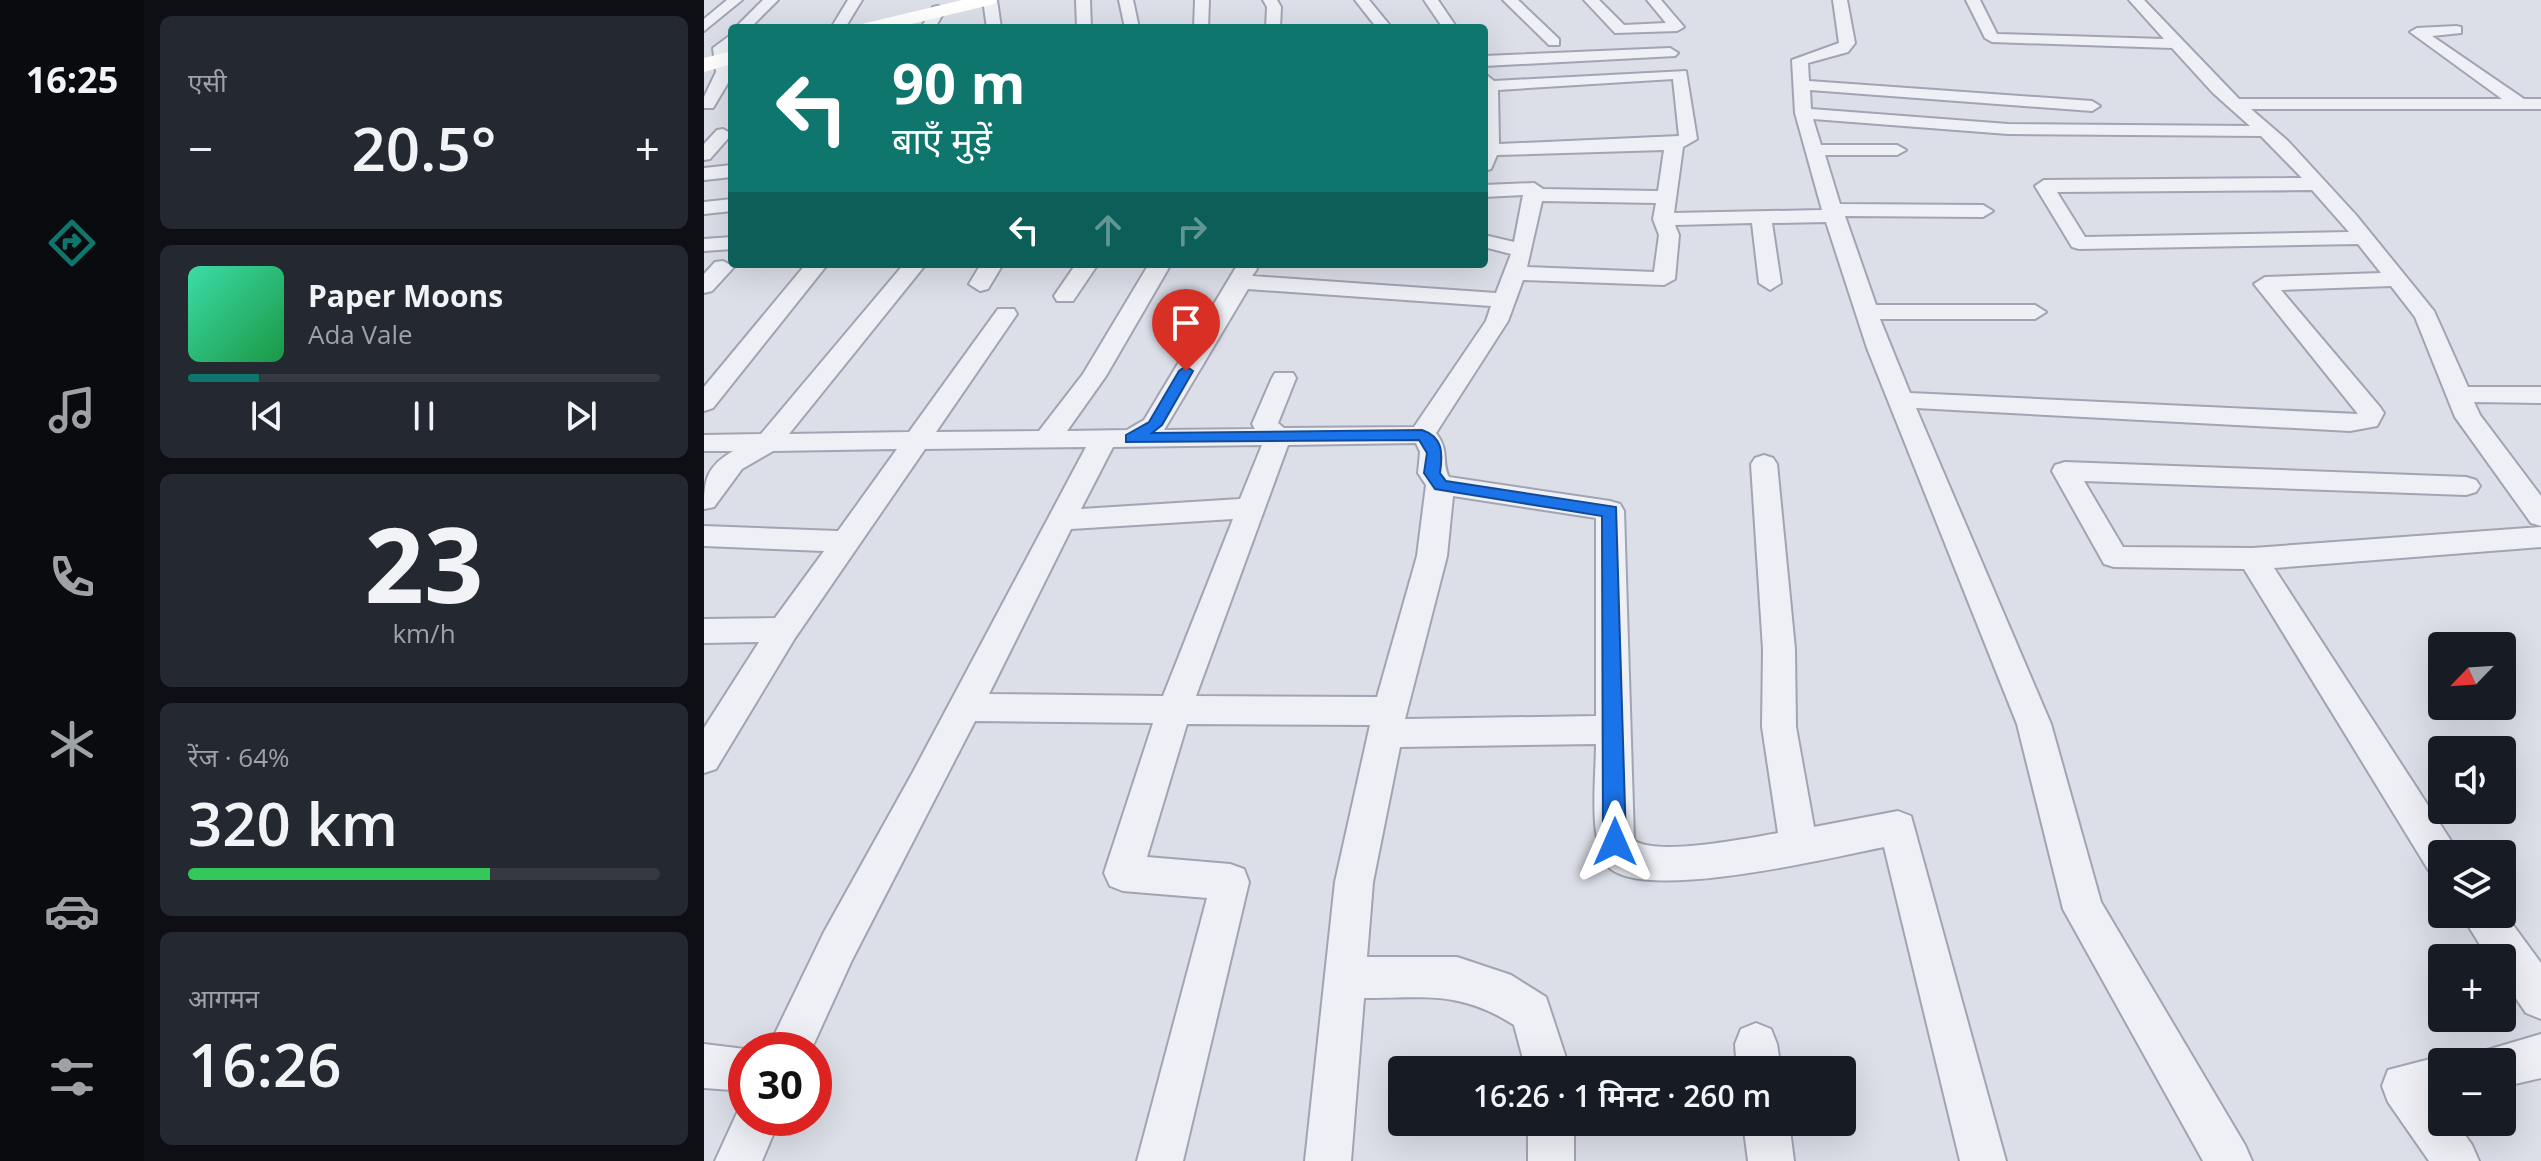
<!DOCTYPE html>
<html lang="hi">
<head>
<meta charset="utf-8">
<style>
	body { margin:0; font-family:"Open Sans","Noto Sans Devanagari",sans-serif; background:#242831; color:#f1f3f6; height:100vh; display:flex; flex-direction:column; font-size:30px; white-space:nowrap }
	* { box-sizing:border-box; margin:0 }
	p { font-size:26px; color:#9ea1a6 }
	.icon { flex:none; width:44px; height:44px; fill:none; stroke:currentColor; stroke-width:2; stroke-linecap:round; stroke-linejoin:round }
	.map { position:relative; flex:1; overflow:hidden }
	.details { display:flex; flex-direction:column; gap:16px; padding:16px; background:#0d0f14; width:560px }
	.details>* { flex:none }
	.hud { position:absolute; left:24px; top:24px; width:760px; height:244px; border-radius:8px; box-shadow:0 8px 32px #0002; background:#0f766e; color:#fff; overflow:hidden }
	.needle { width:52px; rotate:245deg }
	.buttons { position:absolute; left:1724px; top:632px; display:grid; gap:16px }
	.buttons a { display:grid; place-items:center; width:88px; height:88px; border-radius:8px; background:#171b24; box-shadow:0 8px 32px #0002; font-size:40px }
	.speed { position:absolute; left:24px; top:1032px; display:flex; gap:16px; font-size:40px; font-weight:700; text-align:center }
	.speed>* { display:grid; place-content:center; width:104px; height:104px; border-radius:50%; background:#171b24; box-shadow:0 8px 32px #0002; line-height:1 }
	.speed .limit { border:12px solid #d22; background:#fff; color:#111 }
	.pin { position:absolute; display:grid; place-items:center; width:68px; height:68px; color:#fff; margin:-82px -34px; border-radius:50% 50% 50% 0; rotate:-45deg; box-shadow:0 0 8px #0007 }
	.pin .icon { rotate:45deg }
	.me { position:absolute; width:88px; margin:-44px; rotate:0deg; stroke-linejoin:round; filter:drop-shadow(0 0 6px #0008) }
	.turn { display:flex; align-items:center; gap:28px; height:168px; padding:0 32px; font-size:36px }
	.turn .icon { width:104px; height:104px; stroke-width:2.5 }
	.turn b { display:block; font-size:56px; line-height:68px }
	.lanes { display:flex; align-items:center; height:76px; padding:0 32px; background:#0003; justify-content:center; gap:40px; direction:ltr }
	.lanes .off { opacity:.35 }
	.big { font-size:60px; font-weight:600; line-height:1.1 }
	.details .card { flex:1; display:flex; flex-direction:column; justify-content:center; gap:12px; min-width:0; padding:0 28px; border-radius:12px; background:#242831 }
	.details .dial { align-items:center; gap:0 }
	.dial b { font-size:104px; line-height:1 }
	.song { display:flex; align-items:center; gap:24px }
	.cover { width:96px; height:96px; border-radius:12px; background:linear-gradient(135deg,hsl(160 70% 55%),hsl(140 70% 35%)) }
	.played { height:8px; border-radius:4px; background:linear-gradient(90deg,#0f766e 15%,#363941 15%) }
	.keys { display:flex; justify-content:space-around; direction:ltr }
	.heat { display:flex; justify-content:space-between; align-items:center; font-size:44px; direction:ltr }
	.charge { height:12px; border-radius:6px; background:linear-gradient(90deg,#34c759 64%,#363941 0) }
	.trip { position:absolute; left:684px; top:1056px; width:468px; height:80px; border-radius:8px; background:#171b24; box-shadow:0 8px 32px #0002; font-weight:600; line-height:80px; text-align:center }
	main { display:flex; flex:1; min-height:0 }
	.menu { display:flex; flex-direction:column; width:144px; justify-content:space-around; align-items:center; background:#090b0e; color:#9ea1a6 }
	.menu .icon { width:56px; height:56px }
	.menu .current { color:#0f766e }
	.menu b { font-size:36px; color:#f1f3f6 }
	.map>svg:first-child { display:block }
	.lines { fill:none; stroke-linecap:round; stroke-linejoin:round }
	.street-casing { stroke:#a1a4b2; stroke-width:4 }
	.street { fill:#eff0f6; fill-rule:evenodd }
	.secondary { fill:#fff; fill-rule:evenodd }
	.route { fill:#1a73e8; stroke:#114b97; stroke-width:2 }
</style>
</head>
<body>
<main>
<nav class="menu">
<b>16:25</b>
<svg class="icon current" aria-label="directions" viewBox="0 0 24 24"><path d="M12 3l9 9-9 9-9-9zM9 14v-3h6M13 9l2 2-2 2"/></svg>
<svg class="icon" aria-label="music" viewBox="0 0 24 24"><path d="M9 18V5l10-2v13"/><circle cx="6" cy="18" r="3"/><circle cx="16" cy="16" r="3"/></svg>
<svg class="icon" aria-label="phone" viewBox="0 0 24 24"><path d="M5 4h4l2 5-3 2q2 4 5 5l2-3 5 2v4C11 20 4 13 5 4z"/></svg>
<svg class="icon" aria-label="climate" viewBox="0 0 24 24"><path d="M12 3v18M4 7l16 10M4 17L20 7"/></svg>
<svg class="icon" aria-label="car" viewBox="0 0 24 24"><path d="M5 17H2v-5l4-1 3-4h7l3 4 3 1v5h-3M9 17h6M6 11h13"/><circle cx="7" cy="17" r="2"/><circle cx="17" cy="17" r="2"/></svg>
<svg class="icon" aria-label="filters" viewBox="0 0 24 24"><path d="M4 7h16M4 17h16"/><circle cx="9" cy="7" r="2"/><circle cx="15" cy="17" r="2"/></svg>
</nav>
<section class="details">
<div class="card"><p>एसी</p>
<div class="heat"><a>−</a><b class="big">20.5°</b><a>+</a></div>
</div>
<div class="card">
<div class="song"><i class="cover"></i><div><b>Paper Moons</b><p>Ada Vale</p></div></div>
<div class="played"></div>
<div class="keys"><svg class="icon" aria-label="previous" viewBox="0 0 24 24"><path d="M18 5L8 12l10 7zM5 5v14"/></svg><svg class="icon" aria-label="pause" viewBox="0 0 24 24"><path d="M8 5v14M16 5v14"/></svg><svg class="icon" aria-label="next" viewBox="0 0 24 24"><path d="M6 5l10 7-10 7zM19 5v14"/></svg></div>
</div>
<div class="card dial"><b>23</b><p>km/h</p></div>
<div class="card"><p>रेंज · 64%</p><b class="big">320 km</b><div class="charge"></div></div>
<div class="card"><p>आगमन</p><b class="big">16:26</b></div>
</section>
<div class="map">
<svg width="1837" height="1161" viewBox="0 0 1837 1161">
	<rect width="100%" height="100%" fill="#dcdee8"/>
	<g class="lines">
		<defs>
			<path id="street" d="M23 0H38L0 31V19Z
				M59 0H74L46 28H31Z
				M144 0H158L141 28H127Z
				M279 0H293L297 28H283Z
				M372 0H386L387 28H373Z
				M415 0H429L435 28H421Z
				M491 0H505L504 28H490Z
				M559 0H573L577 7 576 28H562L563 7Z
				M651 0H665L688 28H673Z
				M720 0H734L753 28H739Z
				M799 0H814L855 39V45H845Z
				M880 0H895L920 25 962 23 943 0H957L980 27 973 31 911 33Z
				M1129 0H1143L1151 43 1144 52 1104 63 1105 81 1388 101 1396 106 1388 111 1106 90 1107 109 1304 124 1546 126 1509 93 1468 48 1288 42 1281 38 1262 0H1276L1293 34 1460 39 1425 0H1440L1535 99H1798L1706 32 1713 28 1752 26 1757 27V33L1728 36 1820 99H1837V109H1547L1584 141 1652 215 1730 311 1764 387H1837V403L1770 402 1776 415 1837 496V526L1827 523 1751 417 1711 317 1687 286 1577 290 1676 407 1680 413 1673 426 1646 431 1212 408 1347 724 1397 902 1541 1145 1548 1161H1499L1359 909 1313 724 1163 348 1122 222 1068 223 1077 283 1066 290 1055 283 1048 223 971 225 975 235 971 279 960 285 819 280 804 321 732 433C746 451 737 462 745 477L906 501 916 504 920 511 930 840C950 857 1046 838 1074 833L1058 727 1059 649 1047 464 1051 458 1060 455 1069 458 1073 464 1091 649 1092 727 1110 827 1194 811 1207 816 1302 1161H1256L1180 847C1134 856 933 905 903 865 884 838 892 778 892 744L696 747 669 882 663 957H753L807 975 842 997 866 1070H822L810 1025C755 990 722 998 660 998L647 1161H601L631 882 666 725 483 724 443 857 526 864 540 869 545 882 479 1161H433L503 898 419 891 406 886 400 873 449 723 271 721 148 960 107 1050H63L120 932 209 772 382 447 221 449 91 638 12 769 0 773V728L55 642 0 643V619L71 618 120 551 0 546V526L134 531 193 449 69 451 38 469 10 507 0 509C0 480 2 467 29 451H0V435L57 434 200 264H222L85 434 205 432 294 309H310L313 314 232 432 335 431 379 374 445 264H467L402 376 363 431 423 430 440 420 534 264H550L553 269 548 276 792 293 807 254 780 247V235L810 242 819 195 780 197V185L830 183 839 189 954 191 960 150 793 155 787 169 780 171V73L790 81 982 71 993 139 979 147 970 213 1118 210 1091 113 1088 60 1135 43ZM969 79 975 136 795 144 794 90ZM1109 119 1304 134 1557 136 1598 178 1340 180 1331 186 1368 247 1375 249 1654 244 1677 273 1561 277 1550 284 1654 414 1206 393 1176 319H1331L1342 312 1331 305H1172L1141 216 1279 217 1289 211 1279 205 1136 204 1121 155H1193L1202 150 1193 145H1117ZM1608 190 1645 232 1381 237 1353 192ZM838 201 952 203 949 219 955 235 950 272 823 267ZM544 289 787 306 782 321 710 427 580 428 574 423 592 378 589 373H571L568 378 548 424 551 429 460 430ZM712 443 716 452 714 473 722 485 713 556 673 697 492 696 584 445ZM558 445 536 499 377 509 409 447ZM749 496 892 518V716L701 719 743 556ZM529 519 459 696 285 694 367 529Z
				M234 6 241 10 231 28H217L229 7Z
				M28 34V46L25 49 27 78 9 108H0V97L12 72 9 48Z
				M966 48 974 53 971 56 780 66V56Z
				M19 129 28 134 6 159 0 160V144L13 130Z
				M28 165V177L0 180V168Z
				M28 199V211L0 214V202Z
				M28 237V249L0 251V239Z
				M19 261 30 267 8 291 0 293V274L11 262Z
				M102 264 123 265 9 408 0 411V387Z
				M277 264H299L284 289 276 291 265 284Z
				M372 264H394L369 301H353L350 296Z
				M1361 462 1762 477 1772 480 1776 486 1772 492 1762 495 1380 481 1419 547 1549 548 1837 527V547L1570 568 1751 847 1755 854H1738V876L1725 871 1540 569 1410 567 1400 564 1348 471 1351 465Z
				M1798 910 1837 963V1019L1822 1013 1798 978V958H1784L1757 914H1798Z
				M1052 1023 1067 1029 1073 1044 1077 1070H1033L1031 1044 1037 1029Z
				M1837 1034V1078L1798 1087V1062H1777L1783 1050Z
				M0 1044 49 1050H42V1091L0 1088Z
				M1738 1056 1752 1062H1738V1122H1752L1768 1145 1775 1161H1725L1684 1102 1678 1086 1684 1070Z
				M42 1100V1118H76L58 1161H11L38 1102Z
				M824 1122H870V1161H824Z
				M1039 1122H1085L1090 1161H1044Z"/>
		</defs>
		<!-- street casing -->
		<use href="#street" class="street-casing"/>
		<!-- street -->
		<use href="#street" class="street"/>
		<!-- secondary -->
		<path class="secondary" d="M258 0H293L290 4 191 28H155L158 24Z
			M28 51V64L0 72V58Z"/>
	</g>
	<!-- route -->
	<path class="route" d="M482 366 489 371 458 425 448 433 718 430C739 437 739 453 736 473L742 481 912 507 922 842 919 849 911 852 903 849 899 842 898 516 731 489 720 473 723 453 715 440 422 442V435L445 422 475 371Z"/>
</svg>
<div class="buttons">
<a><svg class="needle" viewBox="-14 -14 28 28"><path d="M0-13l5 13h-10z" fill="#e53935"/><path d="M0 13l5-13h-10z" fill="#9ea1a6"/></svg></a>
<a><svg class="icon" aria-label="sound" viewBox="0 0 24 24"><path d="M4 9h4l5-4v14l-5-4H4zM17 9q2 3 0 6"/></svg></a>
<a><svg class="icon" aria-label="layers" viewBox="0 0 24 24"><path d="M12 4l9 5-9 5-9-5zM3 14l9 5 9-5"/></svg></a>
<a>+</a>
<a>−</a>
</div>
<div class="speed"><div class="limit">30</div></div>
<div class="pin" style="left:482px;top:371px;background:#d93025"><svg class="icon" aria-label="arrive" viewBox="0 0 24 24"><path d="M6 21V4h12l-3 4 3 4H6"/></svg></div>
<svg class="me" style="left:911px;top:842px" viewBox="-20 -20 40 40"><path d="M0-17L14 15 0 8-14 15z" fill="#1a73e8" stroke="#fff" stroke-width="4"/></svg>
<div class="trip">16:26 · 1 मिनट · 260 m</div>
<div class="hud">
<div class="turn"><svg class="icon" aria-label="left" viewBox="0 0 24 24"><path d="M17 20v-9H6M10 6l-5 5 5 5"/></svg><div><b>90 m</b>बाएँ मुड़ें</div></div>
<div class="lanes"><svg class="icon" aria-label="left" viewBox="0 0 24 24"><path d="M17 20v-9H6M10 6l-5 5 5 5"/></svg><svg class="icon off" aria-label="ahead" viewBox="0 0 24 24"><path d="M12 20V5M6 11l6-6 6 6"/></svg><svg class="icon off" aria-label="right" viewBox="0 0 24 24"><path d="M7 20v-9h11M14 6l5 5-5 5"/></svg></div>
</div>
</div>
</main>
</body>
</html>
